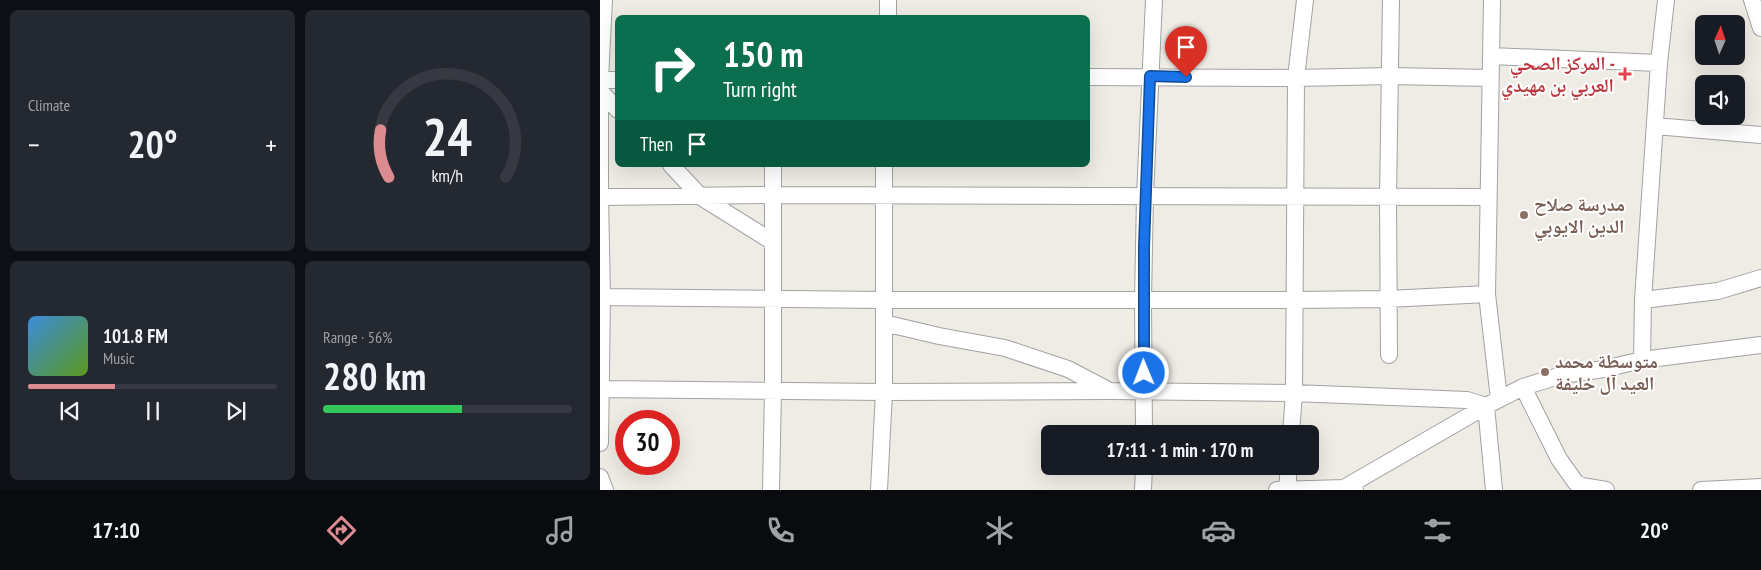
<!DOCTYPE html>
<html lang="en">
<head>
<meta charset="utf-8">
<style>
	body { margin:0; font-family:"PT Sans Narrow","Noto Naskh Arabic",sans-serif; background:#242831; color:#f1f3f6; height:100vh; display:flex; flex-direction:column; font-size:19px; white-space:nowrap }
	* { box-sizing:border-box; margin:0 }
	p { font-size:16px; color:#9ea1a6 }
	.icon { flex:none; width:28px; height:28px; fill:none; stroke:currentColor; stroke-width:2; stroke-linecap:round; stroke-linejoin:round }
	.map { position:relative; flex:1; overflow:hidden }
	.drawer { display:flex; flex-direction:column; gap:10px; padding:10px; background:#0d0f14; width:600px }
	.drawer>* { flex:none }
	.guide { position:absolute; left:15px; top:15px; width:475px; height:152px; border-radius:8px; box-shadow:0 5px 20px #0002; background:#0b6e4f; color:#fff; overflow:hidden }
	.needle { width:32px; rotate:3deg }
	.tools { position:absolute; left:1095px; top:15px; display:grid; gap:10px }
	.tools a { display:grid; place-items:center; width:50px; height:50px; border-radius:8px; background:#171b24; box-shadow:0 5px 20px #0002; font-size:25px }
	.speed { position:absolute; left:15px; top:410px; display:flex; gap:10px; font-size:25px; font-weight:700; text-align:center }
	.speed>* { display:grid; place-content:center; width:65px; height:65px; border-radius:50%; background:#171b24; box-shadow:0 5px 20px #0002; line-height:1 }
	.speed .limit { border:8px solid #d22; background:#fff; color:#111 }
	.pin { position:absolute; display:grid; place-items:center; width:42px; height:42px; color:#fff; margin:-51px -21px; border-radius:50% 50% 50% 0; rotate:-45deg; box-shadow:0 0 5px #0007 }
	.pin .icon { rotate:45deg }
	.me { position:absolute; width:55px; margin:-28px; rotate:359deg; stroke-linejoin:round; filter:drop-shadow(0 0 4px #0008) }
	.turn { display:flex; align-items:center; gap:18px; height:105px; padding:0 25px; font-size:22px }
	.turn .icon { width:65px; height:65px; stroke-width:2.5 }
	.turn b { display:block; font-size:35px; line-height:42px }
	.then { display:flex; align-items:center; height:48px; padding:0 25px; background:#0003; gap:10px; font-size:19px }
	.big { font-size:38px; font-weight:600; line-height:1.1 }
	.drawer .tile { flex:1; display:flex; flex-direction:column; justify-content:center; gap:8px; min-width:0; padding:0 18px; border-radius:8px; background:#242831 }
	.drawer .dial { align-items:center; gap:0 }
	.dial svg { height:130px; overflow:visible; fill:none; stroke:#363941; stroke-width:7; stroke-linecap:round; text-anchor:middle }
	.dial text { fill:#f1f3f6; stroke:none }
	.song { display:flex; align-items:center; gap:15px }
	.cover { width:60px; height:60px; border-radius:8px; background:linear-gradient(135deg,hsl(210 70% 55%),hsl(90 70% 35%)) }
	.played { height:5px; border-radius:2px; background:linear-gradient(90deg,#dc8b90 35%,#363941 35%) }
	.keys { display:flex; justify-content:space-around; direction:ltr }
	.heat { display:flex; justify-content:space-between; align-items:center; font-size:28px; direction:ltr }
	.charge { height:8px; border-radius:4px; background:linear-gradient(90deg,#34c759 56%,#363941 0) }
	.drawer .tiles { flex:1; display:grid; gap:10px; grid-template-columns:repeat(2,1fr) }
	.trip { position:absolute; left:441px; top:425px; width:278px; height:50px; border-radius:8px; background:#171b24; box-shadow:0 5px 20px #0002; font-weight:600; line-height:50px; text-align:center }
	.tab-bar { display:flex; height:80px; justify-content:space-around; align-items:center; background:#090b0e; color:#9ea1a6 }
	.tab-bar .icon { width:35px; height:35px }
	.tab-bar .active { color:#dc8b90 }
	.tab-bar b { font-size:22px; color:#f1f3f6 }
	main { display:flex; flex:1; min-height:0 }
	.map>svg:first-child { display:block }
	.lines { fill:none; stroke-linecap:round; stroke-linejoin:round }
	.minor-casing { stroke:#a2a2a2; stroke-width:18 }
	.minor { stroke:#fff; stroke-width:16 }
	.route-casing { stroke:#114b97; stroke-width:12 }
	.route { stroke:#1a73e8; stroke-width:9 }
	.health-dot { fill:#e0444e; stroke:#fff; stroke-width:2 }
	.education-dot { fill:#8d6e63; stroke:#fff; stroke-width:2 }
	.labels { text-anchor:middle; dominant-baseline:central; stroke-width:4; stroke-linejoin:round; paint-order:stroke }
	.health-label { font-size:19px; font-weight:bold; fill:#be3a42; stroke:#fff; text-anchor:end }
	.education-label { font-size:19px; font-weight:bold; fill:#785e54; stroke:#fff; text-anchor:start }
</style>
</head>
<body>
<main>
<section class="drawer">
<div class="tiles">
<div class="tile"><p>Climate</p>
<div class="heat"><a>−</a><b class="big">20°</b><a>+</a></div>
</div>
<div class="tile dial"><svg viewBox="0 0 100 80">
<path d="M14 69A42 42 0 1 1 86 69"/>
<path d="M14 69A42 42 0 0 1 9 40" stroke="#dc8b90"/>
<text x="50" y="56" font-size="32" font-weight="700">24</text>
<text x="50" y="72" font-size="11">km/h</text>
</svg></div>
<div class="tile">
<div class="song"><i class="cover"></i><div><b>101.8 FM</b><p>Music</p></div></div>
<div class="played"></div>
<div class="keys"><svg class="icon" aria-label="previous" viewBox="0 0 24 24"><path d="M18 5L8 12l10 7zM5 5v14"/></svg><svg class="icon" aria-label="pause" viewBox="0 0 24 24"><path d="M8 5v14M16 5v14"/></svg><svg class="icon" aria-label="next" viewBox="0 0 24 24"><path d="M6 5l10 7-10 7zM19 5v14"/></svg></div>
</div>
<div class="tile"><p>Range · 56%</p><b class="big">280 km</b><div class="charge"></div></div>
</div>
</section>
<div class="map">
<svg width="1161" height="490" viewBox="0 0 1161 490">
	<rect width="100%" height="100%" fill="#efebe5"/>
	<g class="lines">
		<defs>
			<path id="minor" d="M892 0 887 294 899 399
				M1152 0 1161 28
				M288 18V0
				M891 56 1059 63
				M488 77 696 78 790 76 890 78
				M0 80H18
				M1 92 18 110
				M1055 126 1161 135
				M71 165 101 197 173 242
				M0 195V80L4 0
				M0 197 173 195 888 197
				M0 197 2 297 0 443
				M0 297 283 300H694L788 299 887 294
				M1043 300 1118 291 1161 278
				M284 323 339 336 405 348 468 369 508 390
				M789 355 788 198 791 0
				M1042 360 1043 300 1059 63 1066 0
				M923 387 959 459 976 483 982 486 1006 490
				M0 389 284 392 510 391 694 393 867 400 886 406 894 490
				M544 434 543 299 545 196 554 0
				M691 434 694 393 696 78 705 0
				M0 477 5 490
				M744 488 886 406 923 387 962 375 1004 369 1042 360 1161 345
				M171 490 173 390V165
				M279 490 284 392V165
				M543 490 544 466
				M677 490 744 488 755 490
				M687 490 689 466
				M1101 490 1161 487"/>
		</defs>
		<!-- minor casing -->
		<use href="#minor" class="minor-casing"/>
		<!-- minor -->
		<use href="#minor" class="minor"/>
	</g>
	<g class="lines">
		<defs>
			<path id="route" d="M544 373V247L550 76 586 77"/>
		</defs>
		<!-- route casing -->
		<use href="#route" class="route-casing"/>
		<!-- route -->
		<use href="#route" class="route"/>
	</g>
	<!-- markers -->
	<path class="health-dot" d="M1022.5 66.5h5v5h5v5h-5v5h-5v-5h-5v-5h5z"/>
	<g class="education-dot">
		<circle cx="924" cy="215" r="5"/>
		<circle cx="945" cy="372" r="5"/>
	</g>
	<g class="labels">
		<!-- health labels -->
		<g class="health-label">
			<text x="1014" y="63">المركز الصحي -<tspan x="1014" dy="22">العربي بن مهيدي</tspan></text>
		</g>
		<!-- education labels -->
		<g class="education-label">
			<text x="934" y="204">مدرسة صلاح<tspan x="934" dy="22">الدين الايوبي</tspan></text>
			<text x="955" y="361">متوسطة محمد<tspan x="955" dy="22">العيد آل خليفة</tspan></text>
		</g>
	</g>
</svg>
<div class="tools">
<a><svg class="needle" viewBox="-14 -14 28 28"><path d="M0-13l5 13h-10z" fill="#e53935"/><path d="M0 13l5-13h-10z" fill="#9ea1a6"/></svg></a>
<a><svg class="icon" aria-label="sound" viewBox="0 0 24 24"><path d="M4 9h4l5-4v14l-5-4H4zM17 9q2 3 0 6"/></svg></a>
</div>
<div class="speed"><div class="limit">30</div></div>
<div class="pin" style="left:586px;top:77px;background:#d93025"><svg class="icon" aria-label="arrive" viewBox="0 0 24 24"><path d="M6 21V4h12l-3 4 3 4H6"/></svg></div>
<svg class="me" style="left:544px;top:373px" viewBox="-20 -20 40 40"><circle r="17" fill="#1a73e8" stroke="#fff" stroke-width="3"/><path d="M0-11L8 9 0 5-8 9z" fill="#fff"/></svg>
<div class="trip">17:11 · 1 min · 170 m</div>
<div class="guide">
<div class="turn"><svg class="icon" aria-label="right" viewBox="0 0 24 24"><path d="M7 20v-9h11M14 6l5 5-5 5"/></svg><div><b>150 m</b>Turn right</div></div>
<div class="then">Then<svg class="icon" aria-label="arrive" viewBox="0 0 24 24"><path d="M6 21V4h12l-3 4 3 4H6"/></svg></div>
</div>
</div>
</main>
<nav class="tab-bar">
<b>17:10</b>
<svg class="icon active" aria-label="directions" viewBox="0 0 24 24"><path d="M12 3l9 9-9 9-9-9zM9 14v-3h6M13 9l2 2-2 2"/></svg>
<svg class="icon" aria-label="music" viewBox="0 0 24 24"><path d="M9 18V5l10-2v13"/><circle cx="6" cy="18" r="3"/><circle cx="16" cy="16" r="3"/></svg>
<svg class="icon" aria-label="phone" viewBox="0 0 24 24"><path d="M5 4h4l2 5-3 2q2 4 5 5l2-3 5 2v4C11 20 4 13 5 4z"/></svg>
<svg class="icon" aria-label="climate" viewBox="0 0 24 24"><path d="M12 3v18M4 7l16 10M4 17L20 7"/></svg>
<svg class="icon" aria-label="car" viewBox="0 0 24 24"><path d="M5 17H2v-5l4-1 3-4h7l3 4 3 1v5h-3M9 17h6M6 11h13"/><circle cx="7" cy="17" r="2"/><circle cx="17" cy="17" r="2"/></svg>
<svg class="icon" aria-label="filters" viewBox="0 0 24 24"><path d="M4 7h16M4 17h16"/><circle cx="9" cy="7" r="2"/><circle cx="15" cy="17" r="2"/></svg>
<b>20°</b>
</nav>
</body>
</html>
